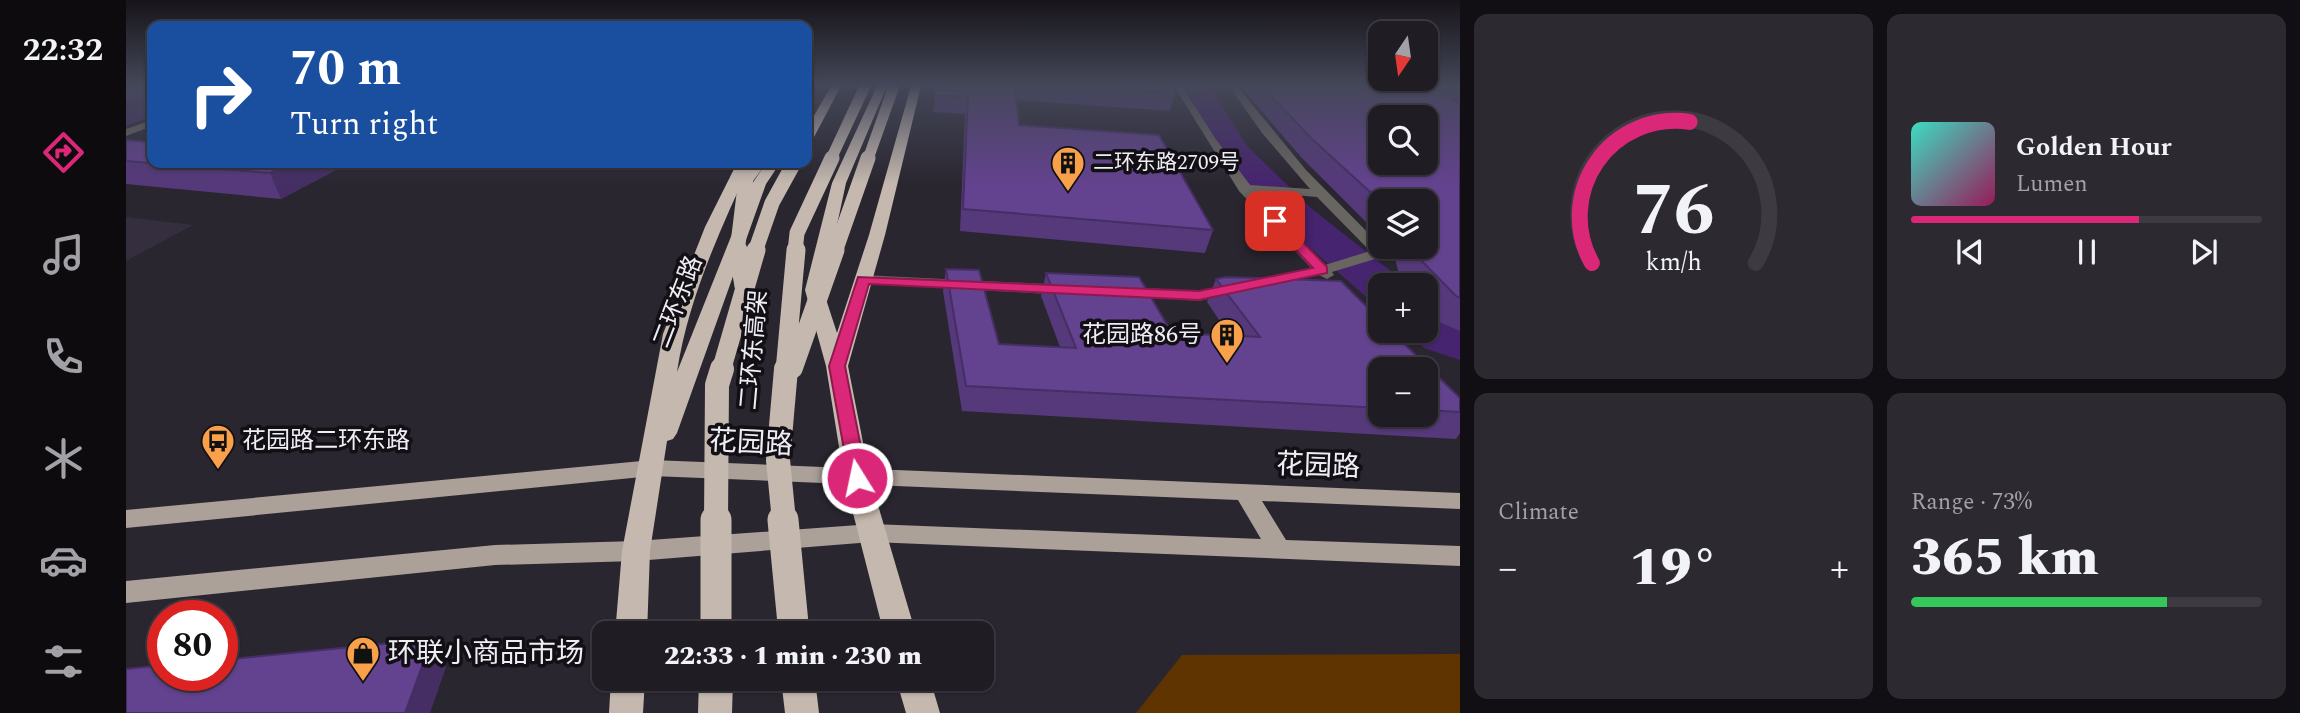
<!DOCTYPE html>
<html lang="en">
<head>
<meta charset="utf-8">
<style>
	body { margin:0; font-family:Spectral,"Noto Sans SC",serif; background:#2d2931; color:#f1f3f6; height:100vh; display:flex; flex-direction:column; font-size:26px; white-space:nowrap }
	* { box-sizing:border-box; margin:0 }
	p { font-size:23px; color:#a2a1a6 }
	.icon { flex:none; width:38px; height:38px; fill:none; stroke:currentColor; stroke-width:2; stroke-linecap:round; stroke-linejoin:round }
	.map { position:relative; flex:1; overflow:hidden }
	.side { display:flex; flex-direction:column; gap:14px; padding:14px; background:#120f14; width:840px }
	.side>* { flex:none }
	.top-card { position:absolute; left:21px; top:21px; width:665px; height:147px; border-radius:14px; box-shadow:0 2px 5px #0004,0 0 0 2px #3d3a41; background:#1a4fa0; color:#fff; overflow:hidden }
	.needle { width:46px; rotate:193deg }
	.buttons { position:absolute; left:1242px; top:21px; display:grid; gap:14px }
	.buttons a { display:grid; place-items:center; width:70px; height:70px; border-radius:14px; background:#201c24; box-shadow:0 2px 5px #0004,0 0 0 2px #3d3a41; font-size:35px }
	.speed { position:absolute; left:21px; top:600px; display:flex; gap:14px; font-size:35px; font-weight:700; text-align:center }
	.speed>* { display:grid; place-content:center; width:91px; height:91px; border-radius:50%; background:#201c24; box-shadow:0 2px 5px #0004,0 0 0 2px #3d3a41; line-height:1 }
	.speed .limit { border:10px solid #d22; background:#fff; color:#111 }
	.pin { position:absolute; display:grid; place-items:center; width:60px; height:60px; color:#fff; margin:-30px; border-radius:14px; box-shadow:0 4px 10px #0006 }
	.me { position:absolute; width:77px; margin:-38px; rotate:350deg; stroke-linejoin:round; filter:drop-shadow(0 0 5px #0008) }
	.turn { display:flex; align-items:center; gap:24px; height:147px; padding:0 28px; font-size:32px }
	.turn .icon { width:91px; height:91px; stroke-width:2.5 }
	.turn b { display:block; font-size:49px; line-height:60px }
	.big { font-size:52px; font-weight:800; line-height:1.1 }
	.side .tile { flex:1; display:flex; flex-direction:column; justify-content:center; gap:10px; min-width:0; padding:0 24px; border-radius:14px; background:#2d2931 }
	.side .dial { align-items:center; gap:0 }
	.dial svg { height:182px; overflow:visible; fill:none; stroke:#3d3a41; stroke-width:7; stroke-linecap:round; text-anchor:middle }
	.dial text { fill:#f1f3f6; stroke:none }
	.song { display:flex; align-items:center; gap:21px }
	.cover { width:84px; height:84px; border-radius:10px; background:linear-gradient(135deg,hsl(170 70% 55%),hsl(330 70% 35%)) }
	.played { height:7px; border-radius:4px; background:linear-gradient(90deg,#db2777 65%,#3d3a41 65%) }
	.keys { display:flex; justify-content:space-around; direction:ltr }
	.heat { display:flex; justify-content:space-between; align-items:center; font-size:38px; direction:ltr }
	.charge { height:10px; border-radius:5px; background:linear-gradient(90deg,#34c759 73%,#3d3a41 0) }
	.side .tiles { flex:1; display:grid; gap:14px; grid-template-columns:repeat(2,1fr) }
	.trip { position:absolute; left:466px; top:621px; width:402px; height:70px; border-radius:14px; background:#201c24; box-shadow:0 2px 5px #0004,0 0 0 2px #3d3a41; font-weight:800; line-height:70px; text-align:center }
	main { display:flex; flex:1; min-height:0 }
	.menu { display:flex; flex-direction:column; width:126px; justify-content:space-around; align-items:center; background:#0d0b0e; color:#a2a1a6 }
	.menu .icon { width:49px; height:49px }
	.menu .active { color:#db2777 }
	.menu b { font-size:32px; color:#f1f3f6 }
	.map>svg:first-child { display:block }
	.built { fill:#342e3e }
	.green { fill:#5f3400 }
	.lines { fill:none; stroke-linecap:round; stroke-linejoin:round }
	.river { fill:#46246f; fill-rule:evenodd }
	.minor { fill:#696561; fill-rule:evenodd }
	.major { fill:#aba199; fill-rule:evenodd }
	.highway { fill:#c5b9af; fill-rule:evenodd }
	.highway-bridge-far4 { stroke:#c5b9af; stroke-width:11 }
	.highway-bridge-far3 { stroke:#c5b9af; stroke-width:15 }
	.highway-bridge-far2 { stroke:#c5b9af; stroke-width:19 }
	.highway-bridge-far1 { stroke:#c5b9af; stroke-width:24 }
	.highway-bridge { stroke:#c5b9af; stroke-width:31 }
	.wall { fill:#55397b; fill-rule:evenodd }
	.shaded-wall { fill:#452e64 }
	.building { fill:#63428f; stroke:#452e64; stroke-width:2; fill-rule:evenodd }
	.route { fill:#db2777; stroke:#8e194d; stroke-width:2 }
	.labels { text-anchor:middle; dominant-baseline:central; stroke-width:7; stroke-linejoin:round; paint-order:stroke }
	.far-poi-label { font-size:21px; fill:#efedf4; stroke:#121015; text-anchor:start }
	.street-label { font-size:24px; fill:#efedf4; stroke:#121015 }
	.poi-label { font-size:24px; fill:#efedf4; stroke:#121015; text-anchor:end }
	.near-street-label { font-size:28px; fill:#efedf4; stroke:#121015 }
	.near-poi-label { font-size:28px; fill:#efedf4; stroke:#121015; text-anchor:start }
</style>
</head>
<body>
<main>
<nav class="menu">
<b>22:32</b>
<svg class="icon active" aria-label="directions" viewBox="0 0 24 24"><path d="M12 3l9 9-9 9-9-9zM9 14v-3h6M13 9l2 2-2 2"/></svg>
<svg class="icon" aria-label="music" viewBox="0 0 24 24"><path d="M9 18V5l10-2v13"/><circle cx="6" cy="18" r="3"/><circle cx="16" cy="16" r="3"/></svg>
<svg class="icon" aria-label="phone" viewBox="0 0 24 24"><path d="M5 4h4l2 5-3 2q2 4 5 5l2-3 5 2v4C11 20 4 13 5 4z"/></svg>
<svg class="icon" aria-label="climate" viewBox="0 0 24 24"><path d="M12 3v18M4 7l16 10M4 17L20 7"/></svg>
<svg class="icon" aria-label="car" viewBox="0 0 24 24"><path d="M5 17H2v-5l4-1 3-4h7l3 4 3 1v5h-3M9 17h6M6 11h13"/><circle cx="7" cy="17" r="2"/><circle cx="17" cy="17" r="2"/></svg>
<svg class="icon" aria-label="filters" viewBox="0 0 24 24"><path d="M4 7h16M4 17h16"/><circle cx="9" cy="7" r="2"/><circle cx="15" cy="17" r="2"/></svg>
</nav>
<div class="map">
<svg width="1334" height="713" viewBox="0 0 1334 713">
	<rect width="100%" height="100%" fill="#2a2630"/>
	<!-- built -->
	<path class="built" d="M0 217 67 225 0 261Z"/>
	<!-- green -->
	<path class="green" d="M1334 654V713H1010L1056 655Z"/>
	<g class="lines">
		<!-- river -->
		<path class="river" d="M1058 86H1084L1121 146 1186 209 1271 276 1277 285H1255V300L1239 296 1158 225 1097 159Z
			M1300 308 1317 313 1334 326V360L1298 348 1281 331H1300Z"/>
		<!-- minor -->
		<path class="minor" d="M1048 86H1056L1089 138 1124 185 1184 189 1136 133 1103 86H1111L1180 170 1259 250V256L1206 272 1208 275 1201 279 1193 275 1073 301 994 295 991 292 994 289 999 287 1073 291 1185 268 1113 191ZM1130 192 1191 197 1244 251 1199 265Z
			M26 120V126L0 136V129Z
			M737 275 940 285 948 290 940 295 732 283 729 280Z"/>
		<!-- major -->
		<path class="major" d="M526 460 1334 493V509L1136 501 1160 540 1334 546V566L746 542 510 561 369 565 0 603V581L369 545 510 541 746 524 1135 539 1112 500 526 476 0 528V510Z"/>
		<!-- highway -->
		<path class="highway" d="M681 86H688L681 92Z
			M705 86H715L687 139 681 143V128Z
			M751 86H761L720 183 697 290 711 333 743 235 785 86H795L759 235 722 366 744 478 790 634H758L718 478 700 366 679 290 706 183Z
			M611 163H625C594 230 562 299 551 372L626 184 640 163H654L640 184 551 433 547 439 541 441 524 551 521 634H489L496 551 537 334 579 227Z
			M485 679H519L517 713H483Z
			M573 679H607L606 713H572Z
			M655 679H689L693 713H659Z
			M770 679H804L814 713H780Z"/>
		<!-- highway-bridge-far4 -->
		<path class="highway-bridge-far4" d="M705 159 739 86
			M742 159 768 86"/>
		<!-- highway-bridge-far3 -->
		<path class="highway-bridge-far3" d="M611 252 620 178 631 163
			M629 252 646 203 668 163
			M669 252 671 233 706 158
			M709 252 742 158"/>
		<!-- highway-bridge-far2 -->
		<path class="highway-bridge-far2" d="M612 250 618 286
			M667 369 709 250
			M595 371 630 250
			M659 371 670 250"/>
		<!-- highway-bridge-far1 -->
		<path class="highway-bridge-far1" d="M590 521 591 385 596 369
			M658 521 652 460 660 369"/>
		<!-- highway-bridge -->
		<path class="highway-bridge" d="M657 520 668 634
			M590 634V520"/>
	</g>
	<!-- wall -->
	<path class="wall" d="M810 86H1045L1049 93 1044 111 890 100 893 125 1087 230 1079 253 834 231 839 114 807 112Z
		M1114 86H1334V331L1313 322 1300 307V285H1281L1274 278 1266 247H1300V201H1255V232L1249 231 1175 157Z
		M0 140 223 163 155 199 0 184Z
		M820 269 853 270 873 344 934 347 915 296 920 273 1013 277 1046 333 1104 336 1081 302 1090 279 1100 277 1215 281 1255 321V331H1265L1334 398V433L1330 439 836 411 817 291ZM1255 369H1300V415H1255Z"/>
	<!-- shaded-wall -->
	<path class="shaded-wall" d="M26 92V116L0 126V100Z
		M166 163H223L155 199 144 173Z
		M306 639 320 667 304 713H279Z"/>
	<!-- building -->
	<path class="building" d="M0 86H26V92L0 100Z
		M810 86H889L893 125 1033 135 1087 230 837 209 842 97 808 95Z
		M932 86H1045L1049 93Z
		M1136 86H1305L1334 104V298L1330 296 1288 253 1287 247H1300V201H1255V202L1184 137ZM1255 117H1300V163H1255Z
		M1324 86H1334V92Z
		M0 140 26 142V163H166L144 173 0 161Z
		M820 269 853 270 873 344 950 348 920 273 1013 277 1046 333 1134 337 1090 279 1100 277 1215 281 1255 321V331H1265L1334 398V412L1300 410V369H1255V408L840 386Z
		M306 639 279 713H0V669L37 665V676H96V660Z"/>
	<!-- sky -->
	<linearGradient id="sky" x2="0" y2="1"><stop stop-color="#17151a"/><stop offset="0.46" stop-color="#444759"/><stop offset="1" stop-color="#444759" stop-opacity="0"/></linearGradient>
	<rect width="1334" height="185" fill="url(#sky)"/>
	<!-- route -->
	<path class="route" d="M1144 218H1153L1201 267V273L1073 300 743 284 719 366 741 478 738 483H724L703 366 732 277 1073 291 1187 268 1144 223Z"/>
	<!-- icons -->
	<defs>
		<symbol id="building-pin" viewBox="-11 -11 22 30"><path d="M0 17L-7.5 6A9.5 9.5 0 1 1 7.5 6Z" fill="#f8a14a" stroke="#121015"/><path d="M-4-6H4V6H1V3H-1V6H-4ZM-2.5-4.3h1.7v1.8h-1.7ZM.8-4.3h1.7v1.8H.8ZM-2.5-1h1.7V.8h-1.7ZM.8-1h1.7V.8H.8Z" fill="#111"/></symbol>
		<symbol id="bus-pin" viewBox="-11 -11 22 30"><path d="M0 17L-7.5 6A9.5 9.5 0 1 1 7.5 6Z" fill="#f8a14a" stroke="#121015"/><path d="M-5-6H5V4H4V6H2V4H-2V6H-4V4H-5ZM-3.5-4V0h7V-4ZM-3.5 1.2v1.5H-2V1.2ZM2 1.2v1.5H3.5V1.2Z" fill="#111"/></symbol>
		<symbol id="shop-pin" viewBox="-11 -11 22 30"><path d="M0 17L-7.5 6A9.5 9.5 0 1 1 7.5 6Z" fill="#f8a14a" stroke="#121015"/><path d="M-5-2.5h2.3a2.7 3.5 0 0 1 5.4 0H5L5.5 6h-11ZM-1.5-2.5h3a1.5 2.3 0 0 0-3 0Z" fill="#111"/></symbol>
	</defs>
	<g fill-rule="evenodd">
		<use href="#building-pin" x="923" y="144" width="38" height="52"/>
		<use href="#building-pin" x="1082" y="316" width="38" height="52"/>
		<use href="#bus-pin" x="73" y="422" width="38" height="52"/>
		<use href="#shop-pin" x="218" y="634" width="38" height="52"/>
	</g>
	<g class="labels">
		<!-- far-poi labels -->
		<g class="far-poi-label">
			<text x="967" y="163">二环东路2709号</text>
		</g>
		<!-- street labels -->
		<g class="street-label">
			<text transform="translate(552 302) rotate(-69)">二环东路</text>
			<text transform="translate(628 350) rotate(-85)">二环东高架</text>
		</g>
		<!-- poi labels -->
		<g class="poi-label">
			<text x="1076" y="335">花园路86号</text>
			<text x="116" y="441" text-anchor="start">花园路二环东路</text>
		</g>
		<!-- near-street labels -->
		<g class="near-street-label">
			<text transform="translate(625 443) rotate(3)">花园路</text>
			<text transform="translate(1192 466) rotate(2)">花园路</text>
		</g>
		<!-- near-poi labels -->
		<g class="near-poi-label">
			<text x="262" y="653">环联小商品市场</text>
		</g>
	</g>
</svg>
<div class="buttons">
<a><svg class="needle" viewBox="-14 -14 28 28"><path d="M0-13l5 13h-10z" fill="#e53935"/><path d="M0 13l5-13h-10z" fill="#a2a1a6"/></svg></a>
<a><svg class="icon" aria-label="search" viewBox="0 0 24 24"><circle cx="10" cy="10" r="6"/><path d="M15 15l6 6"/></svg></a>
<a><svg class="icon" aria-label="layers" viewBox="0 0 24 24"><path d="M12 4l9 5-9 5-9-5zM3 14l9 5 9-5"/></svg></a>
<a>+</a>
<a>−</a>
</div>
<div class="speed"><div class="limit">80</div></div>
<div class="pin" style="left:1149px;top:221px;background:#d93025"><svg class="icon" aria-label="arrive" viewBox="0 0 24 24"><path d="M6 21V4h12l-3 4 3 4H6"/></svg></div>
<svg class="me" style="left:731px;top:478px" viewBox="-20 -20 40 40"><circle r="17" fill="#db2777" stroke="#fff" stroke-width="3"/><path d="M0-11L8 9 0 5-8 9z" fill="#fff"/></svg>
<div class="trip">22:33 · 1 min · 230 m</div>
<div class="top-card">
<div class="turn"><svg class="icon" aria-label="right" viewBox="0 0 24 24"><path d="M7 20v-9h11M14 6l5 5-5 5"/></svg><div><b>70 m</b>Turn right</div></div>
</div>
</div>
<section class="side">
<div class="tiles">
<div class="tile dial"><svg viewBox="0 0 100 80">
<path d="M14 69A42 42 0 1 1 86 69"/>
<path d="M14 69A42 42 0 0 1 57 7" stroke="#db2777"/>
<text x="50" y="56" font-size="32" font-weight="700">76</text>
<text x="50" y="72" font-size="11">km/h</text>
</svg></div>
<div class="tile">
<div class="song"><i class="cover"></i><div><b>Golden Hour</b><p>Lumen</p></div></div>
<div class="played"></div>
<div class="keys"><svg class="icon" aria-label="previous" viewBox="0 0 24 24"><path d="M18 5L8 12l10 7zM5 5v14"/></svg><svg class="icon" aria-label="pause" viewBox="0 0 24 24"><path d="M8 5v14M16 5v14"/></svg><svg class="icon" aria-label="next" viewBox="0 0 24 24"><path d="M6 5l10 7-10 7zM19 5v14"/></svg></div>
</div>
<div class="tile"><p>Climate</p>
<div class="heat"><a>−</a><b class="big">19°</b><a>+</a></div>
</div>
<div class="tile"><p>Range · 73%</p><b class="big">365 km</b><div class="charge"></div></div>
</div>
</section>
</main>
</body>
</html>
